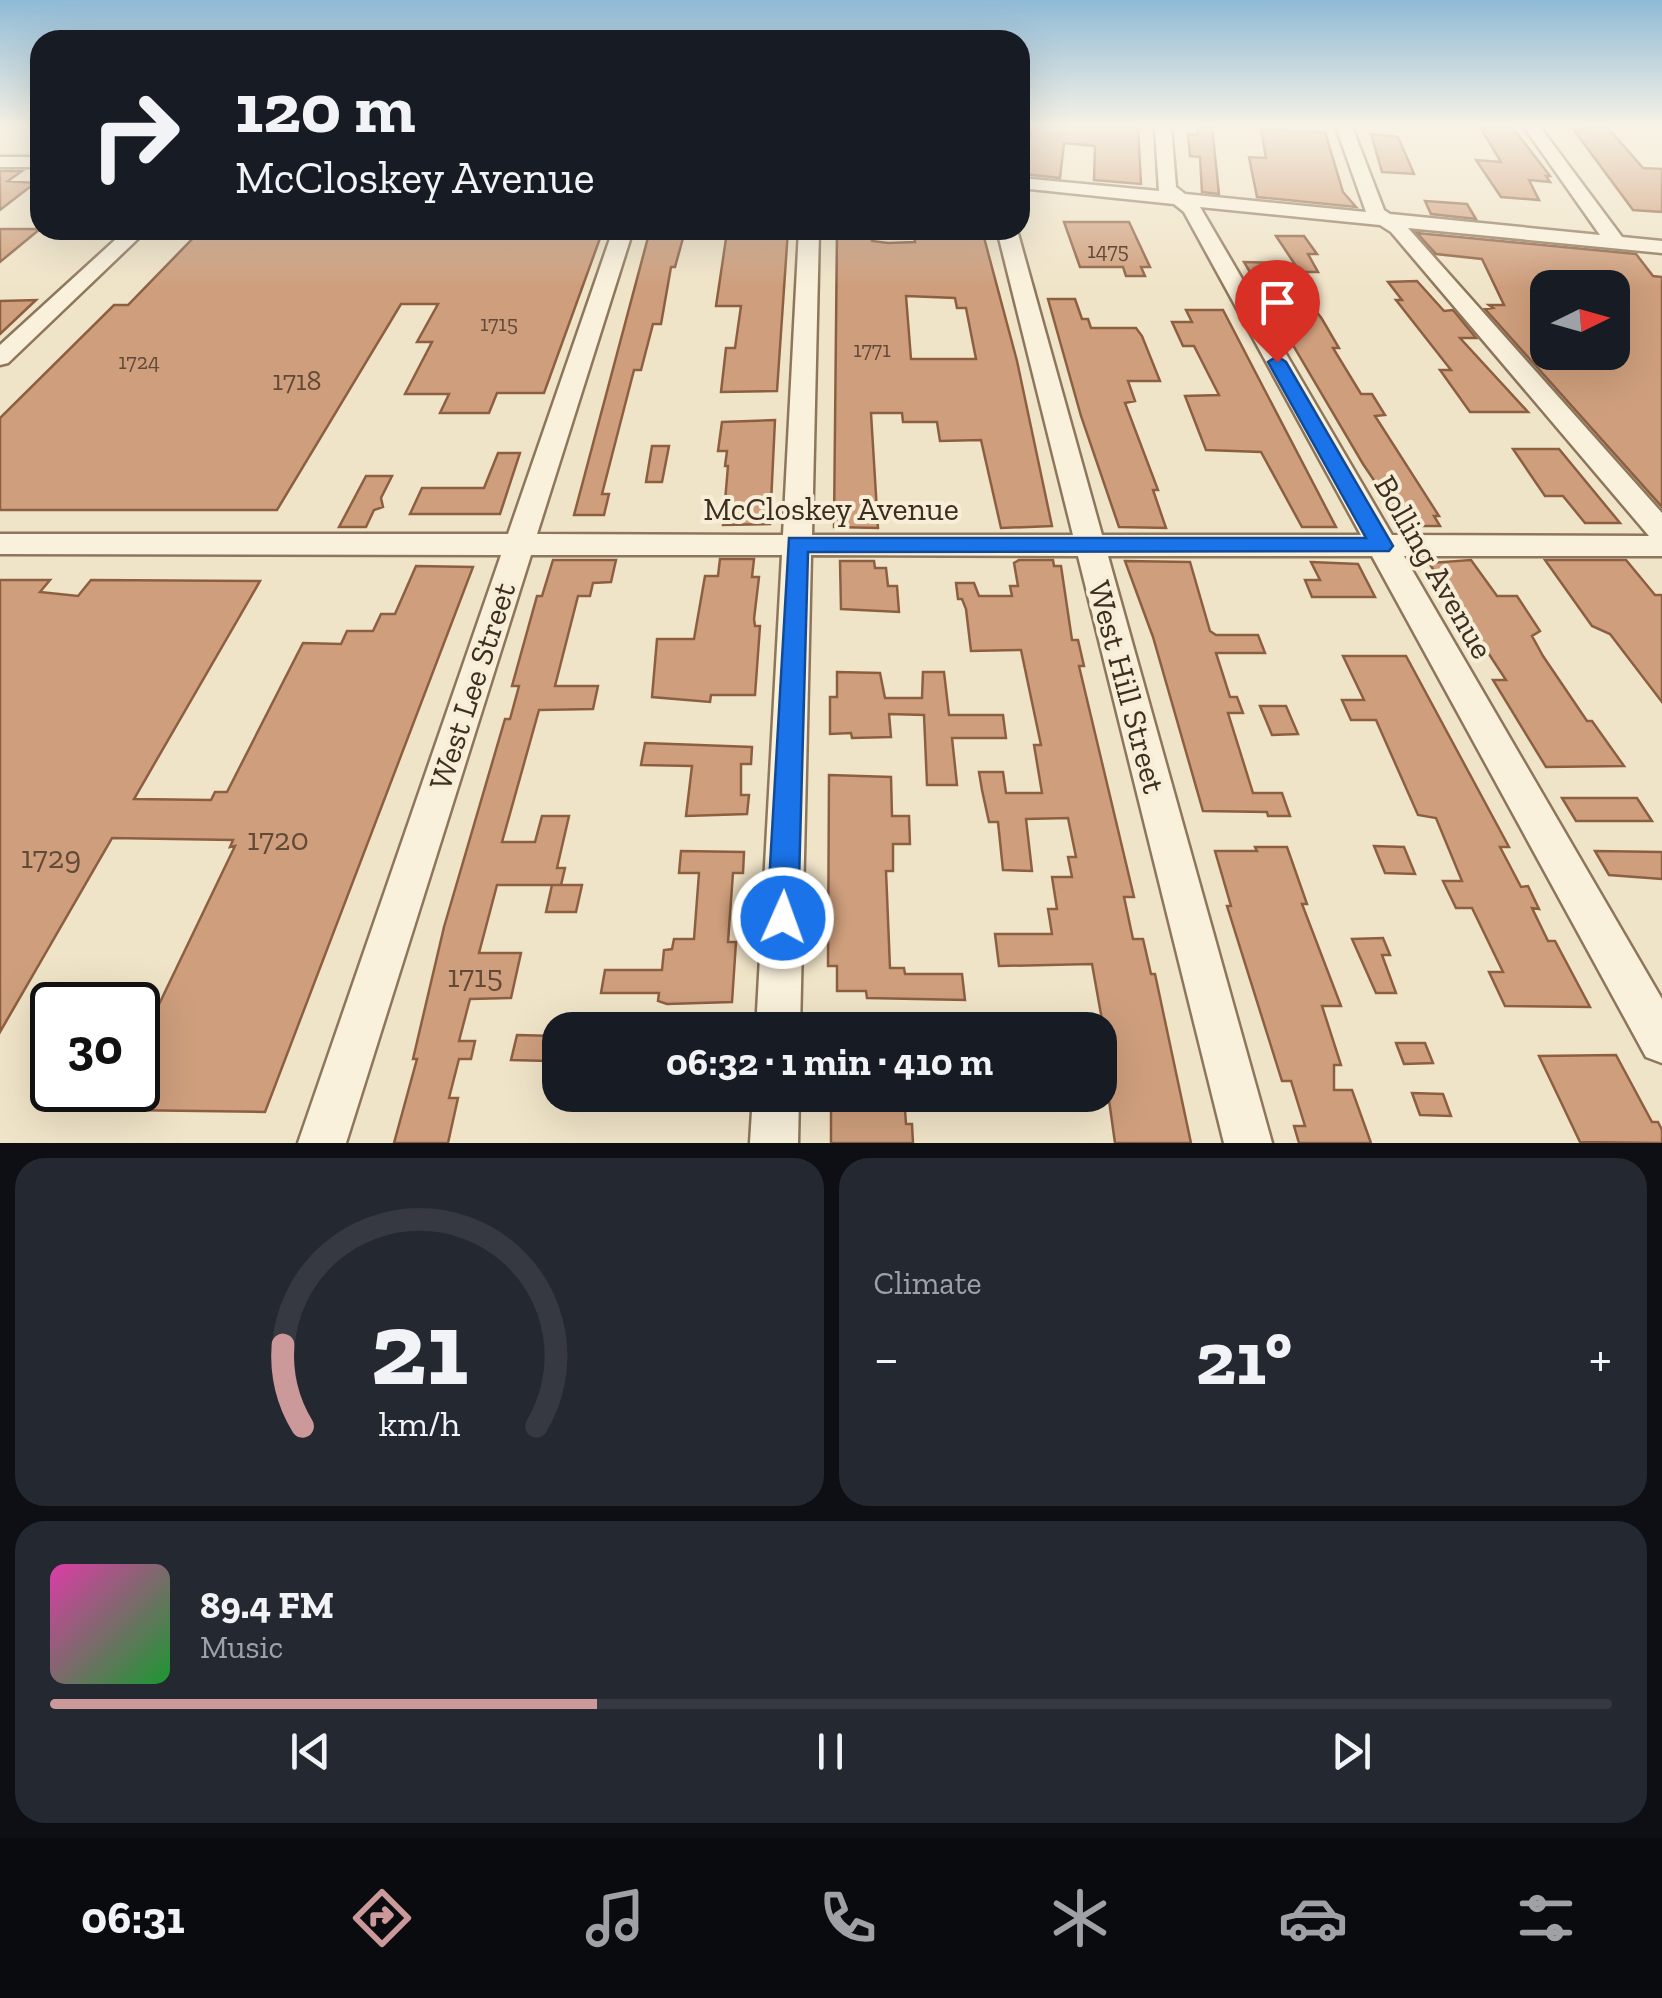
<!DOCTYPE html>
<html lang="en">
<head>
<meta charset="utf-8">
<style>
	body { margin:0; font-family:"Zilla Slab",serif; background:#242831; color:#f1f3f6; height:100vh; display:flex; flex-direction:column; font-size:38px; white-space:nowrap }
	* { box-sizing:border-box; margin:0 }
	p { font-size:32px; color:#9ea1a6 }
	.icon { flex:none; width:55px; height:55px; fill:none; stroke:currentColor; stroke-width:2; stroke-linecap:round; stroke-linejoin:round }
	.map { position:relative; height:1143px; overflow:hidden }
	.panel { display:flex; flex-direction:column; gap:15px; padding:15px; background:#0d0f14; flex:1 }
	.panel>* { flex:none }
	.hud { position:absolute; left:30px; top:30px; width:1000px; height:210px; border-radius:30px; box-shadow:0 10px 40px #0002; background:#171b24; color:#f1f3f6; overflow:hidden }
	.needle { width:65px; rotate:85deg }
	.buttons { position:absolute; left:1530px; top:270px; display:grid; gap:20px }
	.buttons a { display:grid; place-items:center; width:100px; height:100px; border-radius:20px; background:#171b24; box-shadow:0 10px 40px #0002; font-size:50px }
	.speed { position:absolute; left:30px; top:982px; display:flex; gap:20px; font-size:50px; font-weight:700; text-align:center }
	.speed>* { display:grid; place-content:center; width:130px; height:130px; border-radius:50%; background:#171b24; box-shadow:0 10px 40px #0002; line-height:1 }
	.speed .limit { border:5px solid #111; border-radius:15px; background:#fff; color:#111 }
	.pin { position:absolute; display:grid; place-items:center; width:85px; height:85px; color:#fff; margin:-102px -42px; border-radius:50% 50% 50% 0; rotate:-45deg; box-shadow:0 0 10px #0007 }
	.pin .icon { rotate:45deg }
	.me { position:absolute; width:110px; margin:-55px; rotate:2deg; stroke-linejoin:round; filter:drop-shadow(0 0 8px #0008) }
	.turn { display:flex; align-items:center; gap:35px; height:210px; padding:0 40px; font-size:45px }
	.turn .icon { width:130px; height:130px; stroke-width:2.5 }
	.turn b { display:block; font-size:70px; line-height:85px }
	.big { font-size:75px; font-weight:800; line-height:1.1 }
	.panel .widget { flex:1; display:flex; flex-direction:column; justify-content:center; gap:15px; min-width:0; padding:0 35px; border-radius:30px; background:#242831 }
	.panel .dial { align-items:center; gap:0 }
	.dial svg { height:260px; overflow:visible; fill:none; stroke:#363941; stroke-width:7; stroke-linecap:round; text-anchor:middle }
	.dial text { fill:#f1f3f6; stroke:none }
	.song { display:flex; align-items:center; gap:30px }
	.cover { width:120px; height:120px; border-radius:15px; background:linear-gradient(135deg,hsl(320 70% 55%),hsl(130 70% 35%)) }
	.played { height:10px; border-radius:5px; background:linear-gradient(90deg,#cc999b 35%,#363941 35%) }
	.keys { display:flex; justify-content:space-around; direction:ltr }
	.heat { display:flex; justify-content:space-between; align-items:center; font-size:55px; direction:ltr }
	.panel .tiles { flex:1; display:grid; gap:15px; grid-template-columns:1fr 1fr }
	.widget:last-child { grid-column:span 2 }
	.trip { position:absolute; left:542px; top:1012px; width:575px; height:100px; border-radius:30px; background:#171b24; box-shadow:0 10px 40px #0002; font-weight:800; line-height:100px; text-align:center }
	.tab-bar { display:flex; height:160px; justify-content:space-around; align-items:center; background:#090b0e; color:#9ea1a6 }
	.tab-bar .icon { width:70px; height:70px }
	.tab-bar .active { color:#cc999b }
	.tab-bar b { font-size:45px; color:#f1f3f6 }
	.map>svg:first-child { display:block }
	.building { fill:#cf9f7d; stroke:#8d5f41; stroke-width:2.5; fill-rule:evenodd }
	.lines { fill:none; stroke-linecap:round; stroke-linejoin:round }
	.minor-casing { stroke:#8d765c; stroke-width:5 }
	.minor { fill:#faf1dc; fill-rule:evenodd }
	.route { fill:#1a73e8; stroke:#114b97; stroke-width:2.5 }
	.labels { text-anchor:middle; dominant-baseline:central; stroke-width:8; stroke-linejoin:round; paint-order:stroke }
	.far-number-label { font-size:22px; fill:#624a37 }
	.number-label { font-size:28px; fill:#624a37 }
	.street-label { font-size:32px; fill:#3d2e20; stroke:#f7eed8 }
	.near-number-label { font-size:32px; fill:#624a37 }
</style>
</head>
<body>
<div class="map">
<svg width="1662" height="1143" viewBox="0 0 1662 1143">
	<rect width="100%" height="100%" fill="#f0e4c8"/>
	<!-- building -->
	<path class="building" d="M1032 127H1138L1141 184 1094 180 1095 146 1064 143 1060 178 1023 174Z
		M1198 127H1212L1219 194 1202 192 1200 157 1190 156 1188 134 1198 135Z
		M1480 127H1511L1516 132 1550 176H1546L1550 182 1529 180 1539 200 1501 197 1476 160 1501 162Z
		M1582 127H1607L1643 168 1662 169V212L1633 210 1573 129 1584 130Z
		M1261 129 1325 132 1343 192 1356 207 1257 197 1249 157 1266 158Z
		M1371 134 1398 137 1414 174 1382 172Z
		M0 171H22L8 181 35 183 0 210Z
		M1425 201 1467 204 1476 219 1431 214Z
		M1064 222H1129L1150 267H1141L1145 276H1126L1123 267H1080Z
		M0 229H40L0 262Z
		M201 230H603L544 393H497L489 413H440L449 394H405L432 342H417L438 304H401L277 510H0V418L114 305H128Z
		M650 230 685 231 675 267H671L661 324H653L641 370H634L602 494H609L604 515H574Z
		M788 230 777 391 721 392 726 348H735L741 306H716L727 232Z
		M837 230H872V241L888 243 915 242 913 230H982L1017 361 1052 526 1001 528 981 440 940 441 937 422H903L902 413H871L878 528 834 527ZM906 296 955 298 957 308H966L976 359H911Z
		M1417 233 1636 254 1653 276 1662 277V507L1485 309 1493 308 1489 305H1504L1482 259 1436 254ZM1548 288H1612V352H1548Z
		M1276 236H1304L1317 254H1308L1318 272H1300Z
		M1244 262 1281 263 1322 319 1339 348H1333L1361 394H1372L1385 415 1375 416 1439 516H1434L1440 526H1405L1363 464Z
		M1417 281 1444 311 1453 310 1476 338H1460L1528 412H1470L1440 370H1451L1396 300H1402L1388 282Z
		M1048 299H1075L1082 319H1088L1091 328H1136L1142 336 1160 381H1128L1135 401 1125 403 1158 490H1153L1166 528 1119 527 1081 416Z
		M36 300 0 334V301Z
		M1186 310H1223L1336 527H1302L1261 452 1206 450 1185 396 1219 395 1194 346H1183L1172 322H1192Z
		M775 420 770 524 723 525 728 466H725L727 451H718L722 422Z
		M652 446H669L662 482H646Z
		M1513 449H1559L1620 523H1585L1563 496H1545Z
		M498 453H520L500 514H410L422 488H484Z
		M366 476H392L381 498 383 507 374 510 366 527H339Z
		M720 559H754L752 577H759L754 619 755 626H760L755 695H711L710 702 652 697 657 639H694L705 576H718Z
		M553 560H616L611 582 593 583 590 596H578L555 686H598L593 709 539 710 502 842H535L542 816H569L557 868H565L561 885H497L479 953H521L511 998 470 999 459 1041H475L471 1059H459L449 1098H458L448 1143H394L417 1059H413L444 927 505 719H510L519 686H512L537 596H542Z
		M1019 560H1053L1054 566H1061L1072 640H1078L1084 666H1079L1134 897H1124L1133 939H1143L1151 974H1155L1191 1143H1115L1109 1100H1100V1031H1104L1092 964 999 966 995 934H1052L1048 909H1057L1052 877H1072L1068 857H1076L1068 818 1026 819 1032 871 1003 870 998 822H989L982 790 979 772H1003L1006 793H1042L1034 745H1041L1021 650 971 651 966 609 962 599H958L956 583H974L979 596H1012L1010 586H1018L1014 563Z
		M1471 560 1497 596H1517L1540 631 1532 636 1543 656 1587 721H1592L1624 766 1546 767 1493 680H1506L1429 563Z
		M1545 560H1626L1655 595H1662V702L1610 634 1592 626Z
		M840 561H874L875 568H886L888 586H897L899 612 841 609Z
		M1125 561 1190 562 1210 631 1216 635H1258L1265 653H1216L1230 697H1237L1243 713H1228L1253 793H1282L1290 816H1268L1267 812 1203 811 1153 637Z
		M1311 562 1358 564 1375 597H1312L1305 580H1320Z
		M416 566 473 567 265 1112 124 1110 133 1090H138V1081L154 1046H139L235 846 230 847 233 840 112 838 0 1032V580H50L40 592 78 596 91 580 260 581 134 799 211 800 215 792H227L303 643 341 644 347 631H373L381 614H395Z
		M1343 656H1406L1509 847H1500L1521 887 1528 886 1539 909 1532 908 1548 941H1555L1590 1007 1505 1006 1489 972H1503L1472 908H1456L1443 881H1462L1436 818 1418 815 1376 720H1351L1342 700H1364Z
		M837 672 880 673 885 698H922L923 672H944L949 715H1003L1006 738H952L957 785H927L924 715 889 714 891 737 852 738 851 733 830 734V697H837Z
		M1260 706H1286L1298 734 1272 735Z
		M645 743 752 747 751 764H741V795H749L747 814 686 816 692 766 641 765Z
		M829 775 891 777 892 816H909L910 844H893V871H886L890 968H904L905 974H962L965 1000 867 998 866 991H837V966H828Z
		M1562 798H1637L1652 821H1576Z
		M1374 846 1404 847 1415 874 1385 873Z
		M1255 847H1287L1307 904H1302L1341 1006H1322L1341 1065H1334V1090H1352L1371 1143H1299L1294 1126H1305L1291 1081H1282L1227 906H1231L1215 851H1257Z
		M681 851 744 852 743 873H733L728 942H736L732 1002 667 1004 658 1001 659 993H601L605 970H662L664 950 672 949 674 939H694L699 873H679Z
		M1595 851 1662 852V879L1609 875Z
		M552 885H582L576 912H546Z
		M1383 938 1390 955H1382L1396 993H1376L1352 939Z
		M517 1035 554 1036 549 1061 511 1060Z
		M1396 1043H1425L1433 1063 1404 1064Z
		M1616 1055 1652 1122H1658L1662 1130V1143L1580 1142 1539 1056Z
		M1412 1093 1443 1094 1451 1116 1420 1115Z
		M831 1095H904L906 1124H912L913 1143H831Z"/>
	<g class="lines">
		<defs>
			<path id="minor" d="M1155 127H1171L1176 187 1185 194 1366 212 1336 127H1352L1384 210 1390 214 1600 235 1524 127H1540L1622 237 1662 241V253L1408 228 1662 513V556H1404L1662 999V1063L1646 1057 1372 556H1108L1272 1143H1224L1078 556 811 555 800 1030H756L782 555H531L346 1143H298L501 555 0 554V534H508L613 230H633L537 534 783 535 799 230H819L812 535H1073L997 230H1017L1102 535H1361L1184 212 1174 204 1020 188V178L1159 191ZM1200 207 1380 225 1391 232 1649 536 1392 535Z
				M0 157H40V167H0Z
				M126 230H147L8 363 0 365V345Z
				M753 1095H799L798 1143H750Z"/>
		</defs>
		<!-- minor casing -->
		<use href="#minor" class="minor-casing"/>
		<!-- minor -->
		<use href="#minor" class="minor"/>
	</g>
	<!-- sky -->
	<linearGradient id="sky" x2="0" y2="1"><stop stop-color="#8fbad6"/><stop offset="0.44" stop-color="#f8f3e6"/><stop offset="1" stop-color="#f8f3e6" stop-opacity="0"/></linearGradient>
	<rect width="1662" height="287" fill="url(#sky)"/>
	<!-- route -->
	<path class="route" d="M1277 356 1286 362 1393 546 1389 551 808 552 798 918 794 928 783 933 772 928 767 918 789 538H1366L1268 362Z"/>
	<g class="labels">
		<!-- far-number labels -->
		<g class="far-number-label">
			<text x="1108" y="250">1475</text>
			<text x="499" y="323">1715</text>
			<text x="872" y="349">1771</text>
			<text x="139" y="361">1724</text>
		</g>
		<!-- number labels -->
		<g class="number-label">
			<text x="297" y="380">1718</text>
		</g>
		<!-- street labels -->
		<g class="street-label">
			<text x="831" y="509">McCloskey Avenue</text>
			<text transform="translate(1434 567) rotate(60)">Bolling Avenue</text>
			<text transform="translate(472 686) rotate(-72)">West Lee Street</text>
			<text transform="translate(1127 687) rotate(75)">West Hill Street</text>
		</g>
		<!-- near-number labels -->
		<g class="near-number-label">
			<text x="278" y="839">1720</text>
			<text x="51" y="857">1729</text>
			<text x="475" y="976">1715</text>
		</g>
	</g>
</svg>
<div class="buttons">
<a><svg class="needle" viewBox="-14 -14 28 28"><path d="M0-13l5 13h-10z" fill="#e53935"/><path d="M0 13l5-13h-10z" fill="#9ea1a6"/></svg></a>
</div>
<div class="speed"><div class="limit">30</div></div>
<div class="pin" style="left:1277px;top:362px;background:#d93025"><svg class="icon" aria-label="arrive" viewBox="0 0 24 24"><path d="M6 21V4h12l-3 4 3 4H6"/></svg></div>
<svg class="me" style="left:783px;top:918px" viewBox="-20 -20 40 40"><circle r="17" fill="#1a73e8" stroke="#fff" stroke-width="3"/><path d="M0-11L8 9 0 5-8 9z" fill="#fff"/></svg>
<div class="trip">06:32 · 1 min · 410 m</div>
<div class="hud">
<div class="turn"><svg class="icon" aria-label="right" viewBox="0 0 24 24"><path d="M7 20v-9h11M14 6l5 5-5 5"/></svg><div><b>120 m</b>McCloskey Avenue</div></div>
</div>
</div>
<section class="panel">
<div class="tiles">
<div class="widget dial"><svg viewBox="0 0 100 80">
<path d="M14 69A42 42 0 1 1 86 69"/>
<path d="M14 69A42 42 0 0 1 8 44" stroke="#cc999b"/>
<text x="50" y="56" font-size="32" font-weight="700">21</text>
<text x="50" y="72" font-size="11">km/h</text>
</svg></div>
<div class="widget"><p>Climate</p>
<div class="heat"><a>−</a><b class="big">21°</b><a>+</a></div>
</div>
<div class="widget">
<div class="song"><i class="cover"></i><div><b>89.4 FM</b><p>Music</p></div></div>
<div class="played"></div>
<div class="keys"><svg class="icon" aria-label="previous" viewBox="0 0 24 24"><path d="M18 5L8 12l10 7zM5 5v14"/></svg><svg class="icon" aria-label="pause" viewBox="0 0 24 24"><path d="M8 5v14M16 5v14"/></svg><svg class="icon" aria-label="next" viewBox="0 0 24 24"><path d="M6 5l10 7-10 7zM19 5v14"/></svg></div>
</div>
</div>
</section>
<nav class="tab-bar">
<b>06:31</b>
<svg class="icon active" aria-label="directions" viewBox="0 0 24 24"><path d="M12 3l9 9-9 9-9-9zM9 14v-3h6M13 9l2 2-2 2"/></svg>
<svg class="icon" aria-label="music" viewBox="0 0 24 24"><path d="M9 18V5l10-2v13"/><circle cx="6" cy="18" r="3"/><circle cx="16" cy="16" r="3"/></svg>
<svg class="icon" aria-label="phone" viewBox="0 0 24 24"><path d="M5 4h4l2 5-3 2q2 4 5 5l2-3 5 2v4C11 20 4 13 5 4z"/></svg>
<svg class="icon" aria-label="climate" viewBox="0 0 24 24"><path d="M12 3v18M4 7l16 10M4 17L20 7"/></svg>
<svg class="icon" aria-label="car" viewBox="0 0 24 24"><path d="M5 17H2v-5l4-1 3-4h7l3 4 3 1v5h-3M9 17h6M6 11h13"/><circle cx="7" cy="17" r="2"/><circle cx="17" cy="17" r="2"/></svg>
<svg class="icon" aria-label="filters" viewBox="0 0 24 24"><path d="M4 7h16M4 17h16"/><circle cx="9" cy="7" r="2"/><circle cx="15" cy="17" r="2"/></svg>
</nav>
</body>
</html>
